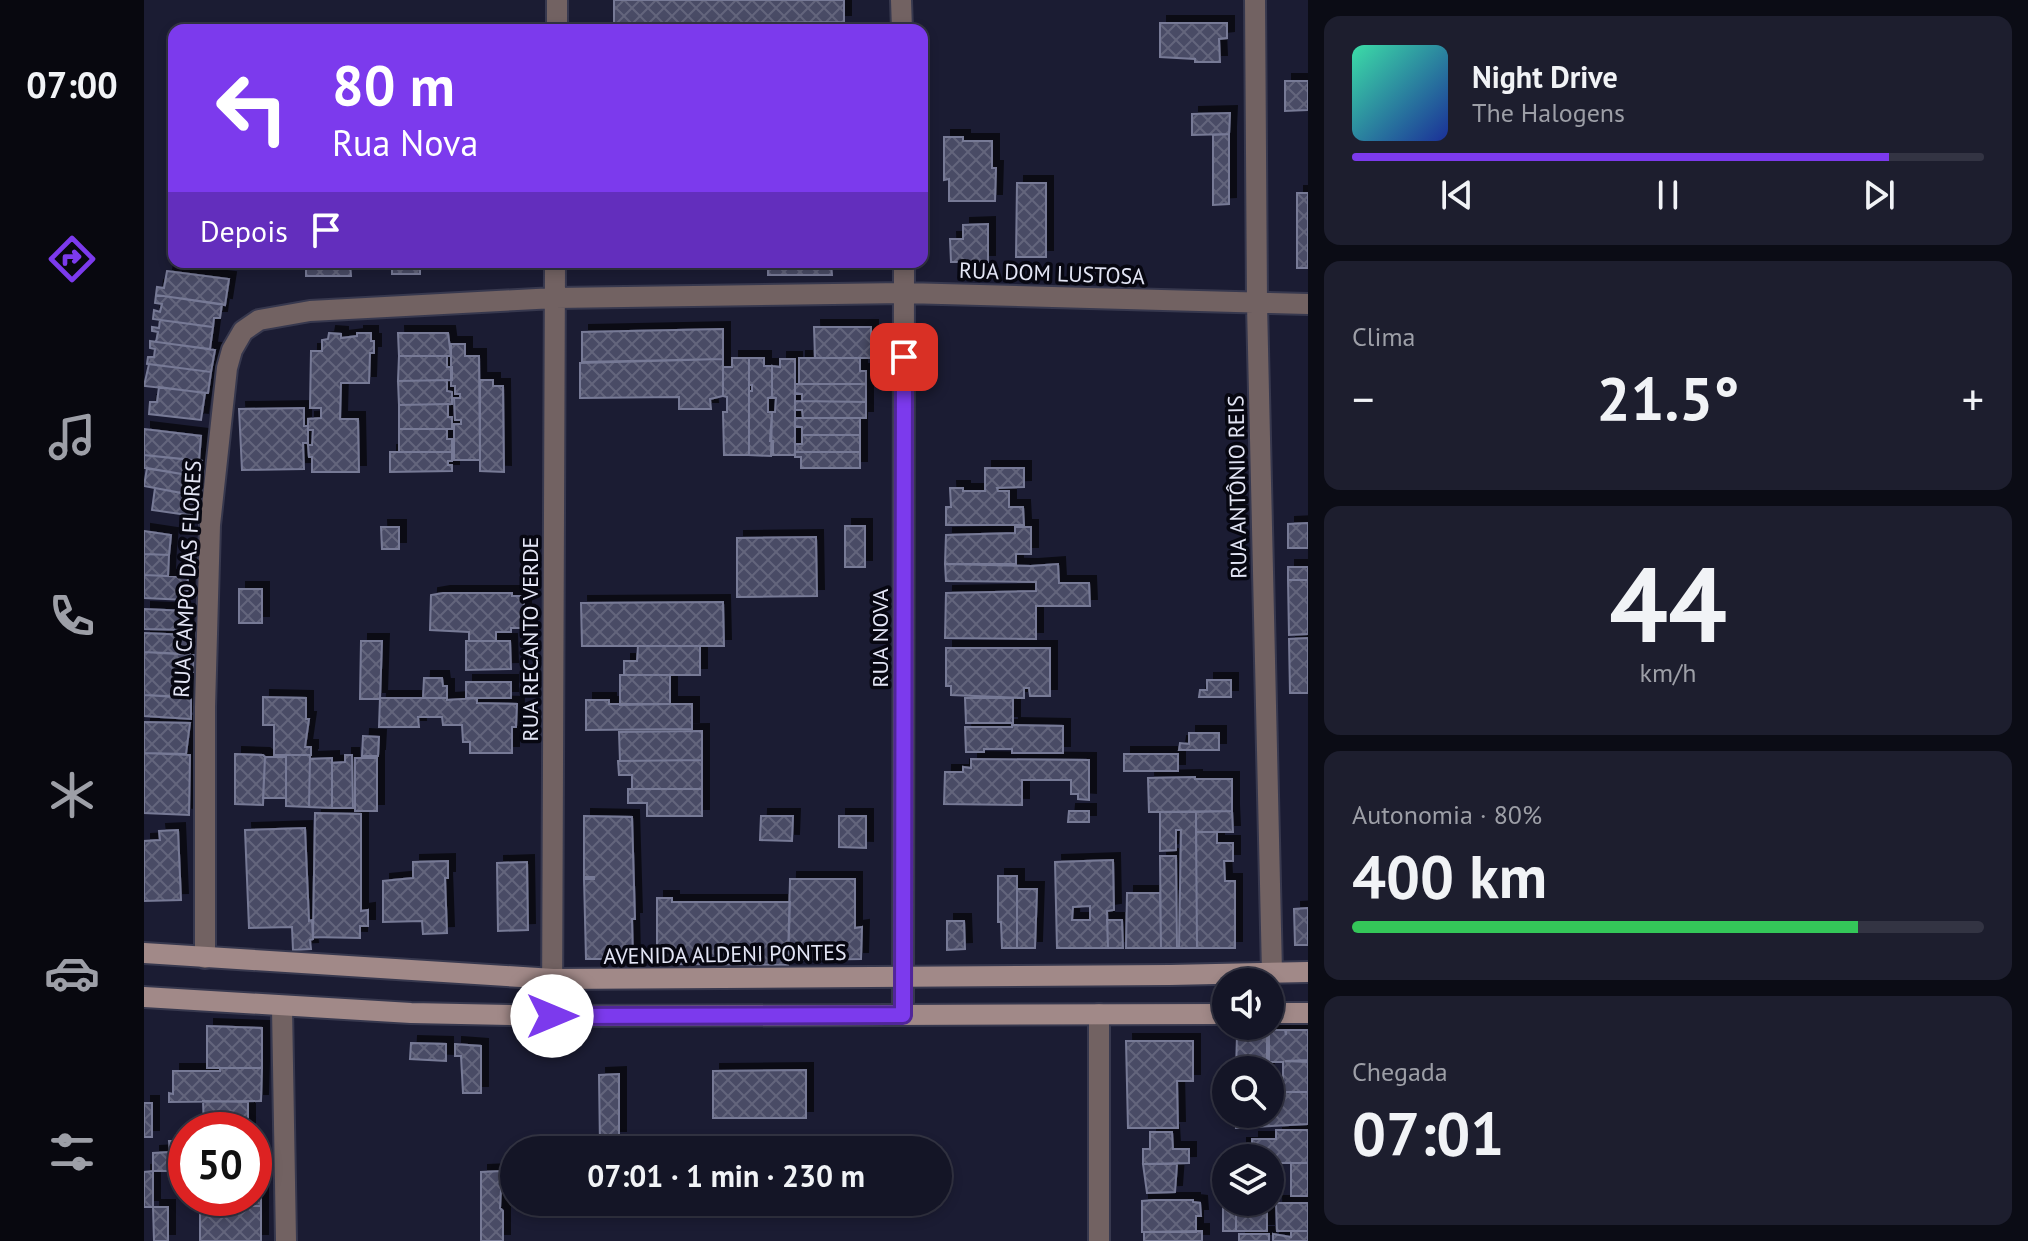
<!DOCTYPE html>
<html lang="pt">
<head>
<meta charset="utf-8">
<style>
	body { margin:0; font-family:"PT Sans",sans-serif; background:#1d1e2e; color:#f1f3f6; height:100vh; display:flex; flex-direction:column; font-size:30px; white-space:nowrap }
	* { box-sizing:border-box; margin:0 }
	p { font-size:26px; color:#9d9fa7 }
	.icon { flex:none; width:44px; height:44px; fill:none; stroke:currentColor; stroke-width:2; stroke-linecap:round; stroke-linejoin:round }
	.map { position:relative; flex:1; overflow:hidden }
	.side { display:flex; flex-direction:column; gap:16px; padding:16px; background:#0b0c15; width:720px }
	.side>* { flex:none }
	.banner { position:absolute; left:24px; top:24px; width:760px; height:244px; border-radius:16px; box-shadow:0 4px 12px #0003,0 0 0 2px #333443; background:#7c3aed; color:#fff; overflow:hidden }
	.buttons { position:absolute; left:1068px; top:968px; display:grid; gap:16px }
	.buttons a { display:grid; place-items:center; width:72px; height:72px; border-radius:50%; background:#141526; box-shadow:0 4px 12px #0003,0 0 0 2px #333443; font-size:40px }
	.speed { position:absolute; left:24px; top:1112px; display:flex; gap:16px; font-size:40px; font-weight:700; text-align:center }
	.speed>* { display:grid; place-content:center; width:104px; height:104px; border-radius:50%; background:#141526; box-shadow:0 4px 12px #0003,0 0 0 2px #333443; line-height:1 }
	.speed .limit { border:12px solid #d22; background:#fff; color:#111 }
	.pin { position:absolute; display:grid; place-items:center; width:68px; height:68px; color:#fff; margin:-34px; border-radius:16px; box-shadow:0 4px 12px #0006 }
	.me { position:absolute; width:88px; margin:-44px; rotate:90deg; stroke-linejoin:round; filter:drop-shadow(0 0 6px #0008) }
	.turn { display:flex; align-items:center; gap:28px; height:168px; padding:0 32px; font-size:36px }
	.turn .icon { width:104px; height:104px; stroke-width:2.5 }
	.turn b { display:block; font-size:56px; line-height:68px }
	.then { display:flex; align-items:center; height:76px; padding:0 32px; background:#0003; gap:16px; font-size:30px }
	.big { font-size:60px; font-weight:700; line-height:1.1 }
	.side .tile { flex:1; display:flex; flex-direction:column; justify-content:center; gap:12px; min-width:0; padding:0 28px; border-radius:16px; background:#1d1e2e }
	.side .dial { align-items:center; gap:0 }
	.dial b { font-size:104px; line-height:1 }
	.song { display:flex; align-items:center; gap:24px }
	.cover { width:96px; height:96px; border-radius:12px; background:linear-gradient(135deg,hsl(160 70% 55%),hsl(230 70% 35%)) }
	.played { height:8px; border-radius:4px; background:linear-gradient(90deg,#7c3aed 85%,#333443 85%) }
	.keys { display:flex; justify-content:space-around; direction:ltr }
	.heat { display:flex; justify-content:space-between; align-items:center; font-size:44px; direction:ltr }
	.charge { height:12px; border-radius:6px; background:linear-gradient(90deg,#34c759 80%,#333443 0) }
	.trip { position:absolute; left:356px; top:1136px; width:452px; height:80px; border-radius:40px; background:#141526; box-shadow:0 4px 12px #0003,0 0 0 2px #333443; font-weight:700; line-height:80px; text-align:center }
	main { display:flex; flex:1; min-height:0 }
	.tab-bar { display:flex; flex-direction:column; width:144px; justify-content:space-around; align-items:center; background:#08080f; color:#9d9fa7 }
	.tab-bar .icon { width:56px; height:56px }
	.tab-bar .on { color:#7c3aed }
	.tab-bar b { font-size:36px; color:#f1f3f6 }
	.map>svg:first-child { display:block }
	.building { fill:url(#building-cross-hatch); stroke:#777a96; stroke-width:2; fill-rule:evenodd; filter:url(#shadow) }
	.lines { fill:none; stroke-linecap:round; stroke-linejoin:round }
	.minor-casing { stroke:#37384e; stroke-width:24 }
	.secondary-casing { stroke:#37384e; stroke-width:24 }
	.minor { stroke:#726262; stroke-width:20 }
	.secondary { stroke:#a18988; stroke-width:20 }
	.route-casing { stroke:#51269a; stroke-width:20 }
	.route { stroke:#7c3aed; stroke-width:14 }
	.labels { text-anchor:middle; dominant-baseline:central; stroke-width:7; stroke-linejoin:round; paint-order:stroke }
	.street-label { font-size:22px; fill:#e3e5f5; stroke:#070711 }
</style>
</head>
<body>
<main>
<nav class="tab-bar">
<b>07:00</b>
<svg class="icon on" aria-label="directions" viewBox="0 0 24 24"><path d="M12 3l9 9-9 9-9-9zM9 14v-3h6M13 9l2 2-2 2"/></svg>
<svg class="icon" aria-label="music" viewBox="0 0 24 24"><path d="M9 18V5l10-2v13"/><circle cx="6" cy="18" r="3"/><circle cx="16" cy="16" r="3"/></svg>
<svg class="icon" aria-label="phone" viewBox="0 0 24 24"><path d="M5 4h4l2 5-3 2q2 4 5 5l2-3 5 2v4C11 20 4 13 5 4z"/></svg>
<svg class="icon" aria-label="climate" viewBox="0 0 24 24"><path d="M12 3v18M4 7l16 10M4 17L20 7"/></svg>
<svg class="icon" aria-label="car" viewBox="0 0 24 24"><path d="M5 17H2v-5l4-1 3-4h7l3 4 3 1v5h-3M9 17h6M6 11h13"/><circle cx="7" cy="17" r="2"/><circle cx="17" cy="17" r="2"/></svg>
<svg class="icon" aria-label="filters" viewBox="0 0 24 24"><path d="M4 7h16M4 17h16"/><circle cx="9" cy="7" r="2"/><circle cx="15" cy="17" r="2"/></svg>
</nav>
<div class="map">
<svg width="1164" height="1241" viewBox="0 0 1164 1241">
	<defs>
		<pattern id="building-cross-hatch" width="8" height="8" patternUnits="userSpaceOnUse" patternTransform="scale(2)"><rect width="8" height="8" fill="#494b65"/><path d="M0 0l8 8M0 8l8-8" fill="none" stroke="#63657c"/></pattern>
		<filter id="shadow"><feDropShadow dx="7" dy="-7" stdDeviation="0" flood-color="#0009"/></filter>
	</defs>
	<rect width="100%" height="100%" fill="#1b1c33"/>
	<!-- building -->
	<path class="building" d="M470 0H700V22L470 24Z
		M1016 23H1083V38L1075 39 1076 62H1051V59L1016 57Z
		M1141 81H1164V110L1141 111Z
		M1086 113 1085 134 1048 135V114Z
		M1085 134V204L1069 205V135Z
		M800 137H819V141H848V168H852L851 201H805V179L800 180Z
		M873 183H902V257H872Z
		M1153 193H1164V268H1153Z
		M844 224V262H807L806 239H819V225Z
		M162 262H206L207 276H162Z
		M248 262H276V274H248Z
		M624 262H687L688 275H624Z
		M23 271 85 279 81 305 12 295 13 287 20 288Z
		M12 295 78 304 76 318H70L69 327 9 319 10 310 16 312 18 304 11 303Z
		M16 320 69 327 66 349 12 342 14 332 8 331V327L15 328Z
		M670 327H727V358H671Z
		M579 329V359L438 362V332Z
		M185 333 197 334V338L213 336V333H227V341H230V353H226L225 383H197L196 419H214L215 472H168V457H165L164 445H168L169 430H164V419L177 418V408H166L167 351H178V340L184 339Z
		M254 333H304L307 356H255Z
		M6 341 71 350 67 372 3 364 4 357H10L11 349 6 348Z
		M307 344H321V356H335L336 460H310V424H317V420H311L310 398H316V394H311V386H307Z
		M255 356H303V367H308V380L254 381Z
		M588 358H605V455H580L579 412H583V397L579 396V367H588Z
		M605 358H620V366H628V397L624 398V412H628L627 456 605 455V391H608V385H605Z
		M655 358H716V371H722V384H655Z
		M579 359V396L566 399 567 409H535V397L436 398V363Z
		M636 359H651V455H629V441H626L628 412H631L632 398 628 397V366L636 367Z
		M5 364 67 372 64 393 0 386Z
		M303 380V391L308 392V404L255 405 254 381Z
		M336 380H349V386H359L360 472 336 471Z
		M651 384H722V402L658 401V394L651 393Z
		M15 387 61 393 57 420 5 414 6 402H13Z
		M651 401 722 402V418H659L658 410H651Z
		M304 404V417H308V429H255V405Z
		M160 408V426H164V443H159L160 469 98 470 95 409Z
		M651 418H716V435H658V427L651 426Z
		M0 429 57 436 55 461 0 455Z
		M255 429H303V439H308V452H255Z
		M658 435H716V452H651V444H658Z
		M246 452H308V461H304V465H308V471L246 472Z
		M651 452H716V468H657V457H651Z
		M0 455 58 461 56 477 0 468Z
		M3 468 56 477 53 496 0 486Z
		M841 468H880V487L853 488 854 491H865V507H879L880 525H802V507H807L806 488H819V491H841Z
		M11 488 54 496 51 516 8 510Z
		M1164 523V548H1144V524Z
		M701 526H721V567H701Z
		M237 527H255V549H238Z
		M871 527H887V554H872V564H801L802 535 871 533Z
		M0 531 27 535 25 555 0 554Z
		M672 537 673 596 593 597V538Z
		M0 554 25 555 24 576 0 575Z
		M801 564 887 566 914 564 915 583H945L946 606H892V639L801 638 802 593 892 591V582L802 581Z
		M1144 567H1164V580H1144Z
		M0 575 44 577 43 600 0 598Z
		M1144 580H1164V634L1145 635Z
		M95 589H118V623H95Z
		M299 593H368V596H380V628H367V632H352V641H325V632L286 630 287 595Z
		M579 602 580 646H438L437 603Z
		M0 609 43 611 42 630 0 629Z
		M0 633 45 635 46 654 0 652Z
		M1164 638V693H1146L1145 639Z
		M217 641H238L236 699H216Z
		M322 641H366L367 669 322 670Z
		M494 646H556V675H480V661H493Z
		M802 648H906V696H886L885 688H880V698L807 695V686H802Z
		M0 652 50 655 49 672H44V697L0 695Z
		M476 675H526V704L476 705Z
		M280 678H298L299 686H303V698H279Z
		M1063 680H1087V697H1055L1056 690H1063Z
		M322 682H367V698H322Z
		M0 695 47 698V719L0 716Z
		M119 697 162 698V719H165L161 747H167V755H130V725H119Z
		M236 698H303V700L333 698V703L373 704 372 727H368V753H326V742H319L318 725H299L298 717H274L275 727H235Z
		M821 698H869V723H822Z
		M442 700H465V704H548V729L442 730Z
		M0 722 46 723 42 754 0 753Z
		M868 725 919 726V753H868V749H840V752H822L821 727H868Z
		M558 731V760L476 761 475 732Z
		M1045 733H1075V750H1035L1036 743 1045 744Z
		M219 736 235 737 234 756H218Z
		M0 753 46 755 45 815 0 813Z
		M91 754 119 755 121 757 119 805 91 804Z
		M980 754H1034V771H980Z
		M142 755H166L165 807 142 806Z
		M201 755H208L209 808H188V763L201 762Z
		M121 757H142V798H119Z
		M188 758V808L165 807 166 759Z
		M211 758H233V811H211Z
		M827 759 945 760V800L934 799V794H927V780H878V805L800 804 801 772H819V767L827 768Z
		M558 760V789H488V775H475L474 761Z
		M1051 777V779H1088V811L1005 812 1004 778Z
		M484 789H558V816H503V803H484Z
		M925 811H945V822H924Z
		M1088 811 1089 832H1052V812Z
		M1016 812H1052L1053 948H1035L1037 830H1032V850L1016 851Z
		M171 813 217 814V911L224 910V926H216V938L169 937Z
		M440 816 488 817 491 919H488L489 959H442L440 879H450V877H440Z
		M617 816H649L648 841 616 840Z
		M695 816H722V848L695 847Z
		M161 828 165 921 168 920 169 939 166 940 167 949 149 950 148 927 105 928 101 830Z
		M34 830 37 900 0 901V841L16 840 15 831Z
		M1052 832H1073V843H1089V861H1080L1081 881H1091V948H1053Z
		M1016 856H1032L1033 948H1017Z
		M969 860 970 910 963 911 964 948H913L911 862ZM946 906V920H928L929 907Z
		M304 861V878H301L303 933 279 934 278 921 239 922V881L269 878V862Z
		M383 862 384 930 354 931 353 863Z
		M854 876H873V948H858L857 922H854Z
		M646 879H711V928L718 927 717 959 644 960Z
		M873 889H893L891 948H873Z
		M983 893H1016L1017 948H982Z
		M513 898H528V902H646L644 965 513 964Z
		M1164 908V945H1151L1150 909Z
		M963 920H978L979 948H964Z
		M803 921H820L821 949 803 950Z
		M63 1026 118 1028V1068H63Z
		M1125 1030H1141L1142 1035V1030H1164V1060L1141 1061 1164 1062V1092H1139V1062H1125Z
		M1093 1035H1123V1070H1092Z
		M982 1041H1049V1081H1033L1034 1128H984Z
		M267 1043 302 1044V1061L266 1059Z
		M311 1044 337 1046V1093H319L317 1056H311Z
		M76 1068H118L117 1101 25 1102V1093L29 1094V1071H76Z
		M662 1070V1118H569V1071Z
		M475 1074V1138H466V1145H456L455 1075Z
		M1137 1092H1164V1124L1092 1128 1093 1114H1126V1100L1136 1101Z
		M59 1101 104 1102V1130H60Z
		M0 1103H8V1137H0Z
		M1132 1130H1164V1163H1126V1158H1096V1145H1108V1139H1132Z
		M1006 1132H1028L1029 1149H1045V1163L999 1164V1149H1006Z
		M25 1141H42V1171H9V1153L26 1152Z
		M1147 1163H1164V1196H1147Z
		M999 1164H1033L1031 1192 1003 1193Z
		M110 1169H117V1206H100V1203L50 1204V1198H110Z
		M9 1171V1207H0V1172Z
		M358 1171 356 1208 359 1211V1241H337V1172Z
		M1079 1197H1082V1202H1092V1231H1079Z
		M1010 1200H1049V1202L1056 1203 1057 1216H1052V1232H998V1201Z
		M1092 1202H1123V1231H1092Z
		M1132 1203H1164V1231H1133Z
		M88 1206H117V1241H56V1210H88Z
		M9 1207H24V1241H10Z
		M1058 1231V1241H1000V1232Z
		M1147 1231H1164V1241H1129V1234L1147 1237Z
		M1095 1234H1125V1241H1095Z"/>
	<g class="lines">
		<defs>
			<path id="minor" d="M757 0 758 30
				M1111 0 1113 304 1128 973
				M413 30V0
				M61 958V707L66 525 83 368 88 350 99 331 115 320 166 311 411 298 760 293 1164 304
				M138 1007 142 1241
				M955 1014V1241
				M759 1015 760 262
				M408 1016 411 262"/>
			<path id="secondary" d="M0 953 409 979 1026 975 1164 972
				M0 997 267 1013 408 1016 1082 1014
				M1126 1013H1164"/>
		</defs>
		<!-- minor casing -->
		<use href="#minor" class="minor-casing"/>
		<!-- secondary casing -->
		<use href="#secondary" class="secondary-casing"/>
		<!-- minor -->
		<use href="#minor" class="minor"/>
		<!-- secondary -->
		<use href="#secondary" class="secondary"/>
	</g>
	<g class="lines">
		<defs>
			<path id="route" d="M408 1016 759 1015 760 357"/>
		</defs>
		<!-- route casing -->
		<use href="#route" class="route-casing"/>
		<!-- route -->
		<use href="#route" class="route"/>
	</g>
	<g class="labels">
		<!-- street labels -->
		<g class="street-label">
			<text transform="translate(908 273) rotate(2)">RUA DOM LUSTOSA</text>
			<text transform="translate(1093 487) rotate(-91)">RUA ANTÔNIO REIS</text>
			<text transform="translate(43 579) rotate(-87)">RUA CAMPO DAS FLORES</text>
			<text transform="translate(736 638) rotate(-90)">RUA NOVA</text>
			<text transform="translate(386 639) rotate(-90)">RUA RECANTO VERDE</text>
			<text transform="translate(581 954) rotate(-1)">AVENIDA ALDENI PONTES</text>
		</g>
	</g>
</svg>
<div class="buttons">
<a><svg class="icon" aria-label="sound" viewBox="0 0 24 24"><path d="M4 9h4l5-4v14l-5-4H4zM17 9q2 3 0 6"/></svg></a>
<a><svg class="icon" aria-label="search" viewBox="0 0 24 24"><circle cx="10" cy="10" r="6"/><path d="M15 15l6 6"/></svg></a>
<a><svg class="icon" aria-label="layers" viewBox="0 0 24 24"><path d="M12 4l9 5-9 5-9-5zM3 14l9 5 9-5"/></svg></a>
</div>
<div class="speed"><div class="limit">50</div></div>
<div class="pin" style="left:760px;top:357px;background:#d93025"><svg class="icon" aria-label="arrive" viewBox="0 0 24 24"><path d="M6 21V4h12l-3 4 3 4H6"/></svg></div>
<svg class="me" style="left:408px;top:1016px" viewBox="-20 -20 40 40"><circle r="19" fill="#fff"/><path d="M0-13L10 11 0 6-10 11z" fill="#7c3aed"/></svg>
<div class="trip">07:01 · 1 min · 230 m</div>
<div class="banner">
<div class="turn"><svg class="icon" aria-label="left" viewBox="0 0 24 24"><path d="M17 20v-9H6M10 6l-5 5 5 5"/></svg><div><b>80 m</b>Rua Nova</div></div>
<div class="then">Depois<svg class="icon" aria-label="arrive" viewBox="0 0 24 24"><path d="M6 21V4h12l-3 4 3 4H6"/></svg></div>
</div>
</div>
<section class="side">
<div class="tile">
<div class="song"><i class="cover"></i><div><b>Night Drive</b><p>The Halogens</p></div></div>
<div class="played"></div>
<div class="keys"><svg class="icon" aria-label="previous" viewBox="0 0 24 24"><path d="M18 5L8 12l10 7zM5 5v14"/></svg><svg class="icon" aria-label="pause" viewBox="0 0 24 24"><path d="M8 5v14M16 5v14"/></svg><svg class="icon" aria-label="next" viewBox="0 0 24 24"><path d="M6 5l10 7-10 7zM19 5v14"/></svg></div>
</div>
<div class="tile"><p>Clima</p>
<div class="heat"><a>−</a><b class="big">21.5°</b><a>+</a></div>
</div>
<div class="tile dial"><b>44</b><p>km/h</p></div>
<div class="tile"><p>Autonomia · 80%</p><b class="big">400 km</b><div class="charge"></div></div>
<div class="tile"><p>Chegada</p><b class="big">07:01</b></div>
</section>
</main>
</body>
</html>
